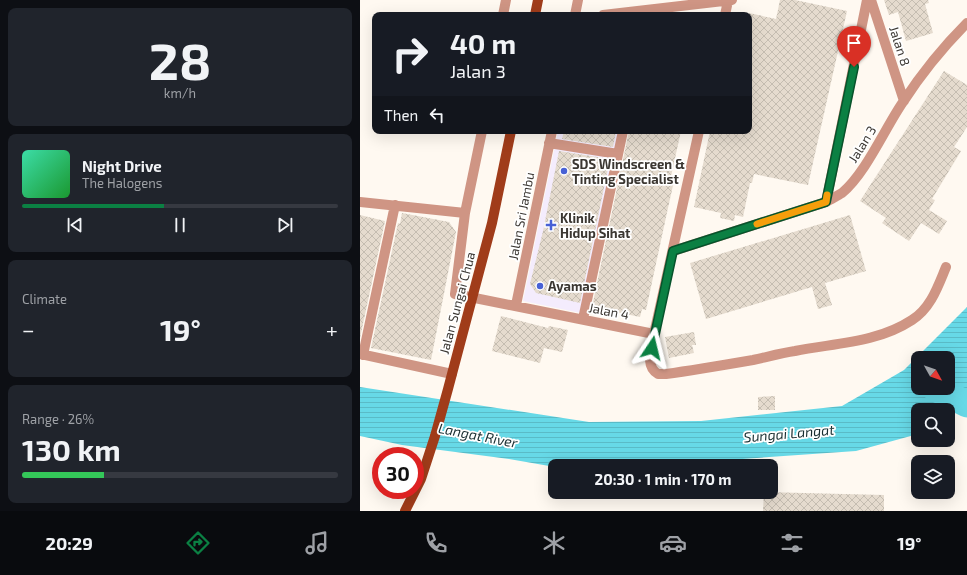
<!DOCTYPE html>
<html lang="en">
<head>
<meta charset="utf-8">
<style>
	body { margin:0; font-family:"Exo 2",sans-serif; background:#20242c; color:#f1f3f6; height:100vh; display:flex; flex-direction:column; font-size:15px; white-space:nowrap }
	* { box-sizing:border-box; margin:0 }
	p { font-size:13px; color:#9ea1a6 }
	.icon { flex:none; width:22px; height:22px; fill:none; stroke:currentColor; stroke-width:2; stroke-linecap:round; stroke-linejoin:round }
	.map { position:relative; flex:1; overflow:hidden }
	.details { display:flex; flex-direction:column; gap:8px; padding:8px; background:#0d0f14; width:360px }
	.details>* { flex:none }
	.top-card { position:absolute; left:12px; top:12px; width:380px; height:122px; border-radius:8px; box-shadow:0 4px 16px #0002; background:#171b24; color:#f1f3f6; overflow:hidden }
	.needle { width:26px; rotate:130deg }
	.buttons { position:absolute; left:551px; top:351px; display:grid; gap:8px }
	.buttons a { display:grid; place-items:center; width:44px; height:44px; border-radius:8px; background:#171b24; box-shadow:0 4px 16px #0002; font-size:20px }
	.speed { position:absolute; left:12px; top:447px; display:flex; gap:8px; font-size:20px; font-weight:700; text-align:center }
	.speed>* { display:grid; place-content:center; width:52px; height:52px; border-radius:50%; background:#171b24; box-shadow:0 4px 16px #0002; line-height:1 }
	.speed .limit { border:6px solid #d22; background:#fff; color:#111 }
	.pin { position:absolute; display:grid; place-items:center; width:34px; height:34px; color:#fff; margin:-41px -17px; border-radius:50% 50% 50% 0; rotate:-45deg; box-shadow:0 0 4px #0007 }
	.pin .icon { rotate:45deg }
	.me { position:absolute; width:44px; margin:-22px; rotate:10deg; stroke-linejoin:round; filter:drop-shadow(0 0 3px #0008) }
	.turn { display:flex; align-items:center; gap:14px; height:84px; padding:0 12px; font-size:18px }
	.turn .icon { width:52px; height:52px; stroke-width:2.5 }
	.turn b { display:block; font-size:28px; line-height:34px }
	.then { display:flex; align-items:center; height:38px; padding:0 12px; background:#0003; gap:8px; font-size:15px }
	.big { font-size:30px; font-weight:700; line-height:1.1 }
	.details .tile { flex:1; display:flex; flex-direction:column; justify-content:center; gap:6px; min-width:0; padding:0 14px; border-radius:8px; background:#20242c }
	.details .dial { align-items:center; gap:0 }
	.dial b { font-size:52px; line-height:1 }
	.song { display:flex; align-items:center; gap:12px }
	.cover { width:48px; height:48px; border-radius:6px; background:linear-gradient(135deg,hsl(160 70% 55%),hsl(130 70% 35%)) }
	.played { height:4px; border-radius:2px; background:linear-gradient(90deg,#0b8043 45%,#363941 45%) }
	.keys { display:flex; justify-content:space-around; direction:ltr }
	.heat { display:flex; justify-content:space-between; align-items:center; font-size:22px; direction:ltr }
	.charge { height:6px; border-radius:3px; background:linear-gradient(90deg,#34c759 26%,#363941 0) }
	.trip { position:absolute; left:188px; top:459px; width:230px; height:40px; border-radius:8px; background:#171b24; box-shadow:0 4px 16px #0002; font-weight:700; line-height:40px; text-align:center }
	.dock { display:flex; height:64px; justify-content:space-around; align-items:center; background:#090b0e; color:#9ea1a6 }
	.dock .icon { width:28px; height:28px }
	.dock .current { color:#0b8043 }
	.dock b { font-size:18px; color:#f1f3f6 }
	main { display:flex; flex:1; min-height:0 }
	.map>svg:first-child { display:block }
	.commercial { fill:#f4ecfd }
	.water { fill:url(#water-rules); fill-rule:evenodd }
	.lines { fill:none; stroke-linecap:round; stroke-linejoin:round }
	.river { stroke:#67d9e7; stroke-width:27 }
	.building { fill:url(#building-cross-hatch) }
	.minor { stroke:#cf9584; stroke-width:10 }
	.major { stroke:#a03c1a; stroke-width:10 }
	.route-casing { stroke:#07532c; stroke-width:10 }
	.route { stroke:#0b8043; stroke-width:7 }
	.slow { stroke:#f59e0b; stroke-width:7 }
	.poi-dot { fill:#4861d5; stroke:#fff; stroke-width:1.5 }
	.labels { text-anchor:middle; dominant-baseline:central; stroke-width:3.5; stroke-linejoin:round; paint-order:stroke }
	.street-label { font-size:13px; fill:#3b3732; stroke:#fff }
	.poi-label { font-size:13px; font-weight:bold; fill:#3b3732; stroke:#fff; text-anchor:start }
	.water-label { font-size:14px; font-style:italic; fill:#182d30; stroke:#fff }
</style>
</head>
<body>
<main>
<section class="details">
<div class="tile dial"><b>28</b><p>km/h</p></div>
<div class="tile">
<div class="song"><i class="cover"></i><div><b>Night Drive</b><p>The Halogens</p></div></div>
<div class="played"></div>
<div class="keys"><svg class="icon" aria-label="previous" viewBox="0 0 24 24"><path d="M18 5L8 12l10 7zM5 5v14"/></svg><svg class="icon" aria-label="pause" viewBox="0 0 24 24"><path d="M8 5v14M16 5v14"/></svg><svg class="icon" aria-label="next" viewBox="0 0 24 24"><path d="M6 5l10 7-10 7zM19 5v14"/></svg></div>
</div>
<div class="tile"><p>Climate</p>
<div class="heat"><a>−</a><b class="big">19°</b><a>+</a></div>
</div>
<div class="tile"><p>Range · 26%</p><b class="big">130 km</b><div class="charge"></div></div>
</section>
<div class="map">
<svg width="607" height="511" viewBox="0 0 607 511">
	<defs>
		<pattern id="water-rules" width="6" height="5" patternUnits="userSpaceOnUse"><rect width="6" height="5" fill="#67d9e7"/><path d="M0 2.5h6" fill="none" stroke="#5abbc7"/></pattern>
		<pattern id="building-cross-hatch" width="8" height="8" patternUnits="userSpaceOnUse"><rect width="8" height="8" fill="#e5dbce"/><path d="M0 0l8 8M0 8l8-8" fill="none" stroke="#c5bdb1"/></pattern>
	</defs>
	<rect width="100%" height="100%" fill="#fff9f1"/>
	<!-- commercial -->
	<path class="commercial" d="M198 131H260L221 313 163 301Z"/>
	<!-- water -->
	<path class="water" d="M607 307V392L588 414V410H558V434L496 451 282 466H195V467L149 459 42 445 0 436V387L229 422 341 421 482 406 544 370ZM558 358H588V388H558Z"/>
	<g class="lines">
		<!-- river -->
		<path class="river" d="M575 388 607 404"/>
	</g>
	<!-- building -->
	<path class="building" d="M420 0H435L487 11 448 185 394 174 392 183H390L383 217 375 215 374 221 360 218 361 213 334 207 350 131H389V13L416 19Z
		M524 0H568L569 3 565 4 573 33 546 41 538 12 529 15Z
		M584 71 607 85V127L594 147 601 151 572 199 575 200 569 210 587 221 579 234 561 223 549 241 522 223 526 218 500 201Z
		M204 131H256L253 147 202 139Z
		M269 131H321L310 181H314L308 208 286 310 282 309 280 317 232 307Z
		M199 151 250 159 220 303 176 293 170 284 183 231Z
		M42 213 89 222 96 232 71 360 11 348 38 223 40 224Z
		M0 215 25 221 0 338Z
		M490 215 506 271 465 283 472 305 458 309 452 287 346 319 330 263Z
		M141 316 188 328 189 326 208 330 202 352 184 348 180 363 132 351Z
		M334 332 336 345H332L334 353 309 358 305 337Z
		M415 396V410H398V397Z
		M404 492 524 495V511H403Z"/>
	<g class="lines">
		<!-- minor -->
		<path class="minor" d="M511 0 544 101
			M143 15 146 0
			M215 15 218 0
			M243 15 372 0
			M365 15 368 1
			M122 131 105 213 95 294 294 334
			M339 131 294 334C292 347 284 366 298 374H306C335 370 364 365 393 360 407 357 421 353 435 351 475 343 517 343 552 320 571 308 578 286 586 267
			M189 143 258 154
			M0 202 105 213
			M466 202 507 0
			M313 251 466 202C471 199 477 196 482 193 506 173 525 128 543 102 560 76 585 45 607 23
			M156 305 192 131
			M223 319 263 131
			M0 354 92 374
			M3 355 35 205"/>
		<!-- major -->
		<path class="major" d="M175 15 178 0
			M45 511 61 479 75 436 88 389 132 223 151 131"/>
	</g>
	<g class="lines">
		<defs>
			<path id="route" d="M292 348 313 251 466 202 494 67"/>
		</defs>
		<!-- route casing -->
		<use href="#route" class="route-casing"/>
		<!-- route -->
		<use href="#route" class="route"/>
		<!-- slow -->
		<path class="slow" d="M397 224 466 202 467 195"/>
	</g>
	<!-- markers -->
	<g class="poi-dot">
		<circle cx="204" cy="171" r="4"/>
		<path d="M189 219h4v4h4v4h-4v4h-4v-4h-4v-4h4z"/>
		<circle cx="180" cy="286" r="4"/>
	</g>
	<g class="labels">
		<!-- street labels -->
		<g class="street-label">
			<text transform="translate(540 46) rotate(72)">Jalan 8</text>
			<text transform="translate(502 144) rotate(-58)">Jalan 3</text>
			<text transform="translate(161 216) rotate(-79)">Jalan Sri Jambu</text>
			<text transform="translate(97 303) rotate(-75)">Jalan Sungai Chua</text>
			<text transform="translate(249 311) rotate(11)">Jalan 4</text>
		</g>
		<!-- poi labels -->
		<g class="poi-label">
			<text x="212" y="164">SDS Windscreen &amp;<tspan x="212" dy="15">Tinting Specialist</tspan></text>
			<text x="200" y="218">Klinik<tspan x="200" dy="15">Hidup Sihat</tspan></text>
			<text x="188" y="286">Ayamas</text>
		</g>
		<!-- water labels -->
		<g class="water-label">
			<text transform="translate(429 433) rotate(-5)">Sungai Langat</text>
			<text transform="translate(118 435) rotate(11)">Langat River</text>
		</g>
	</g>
</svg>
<div class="buttons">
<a><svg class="needle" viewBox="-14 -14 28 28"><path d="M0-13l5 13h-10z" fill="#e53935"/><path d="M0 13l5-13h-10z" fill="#9ea1a6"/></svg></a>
<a><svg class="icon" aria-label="search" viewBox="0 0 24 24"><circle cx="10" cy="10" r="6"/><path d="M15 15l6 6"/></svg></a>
<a><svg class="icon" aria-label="layers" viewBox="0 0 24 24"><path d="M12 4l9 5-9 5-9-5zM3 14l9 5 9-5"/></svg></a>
</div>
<div class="speed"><div class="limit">30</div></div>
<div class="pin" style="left:494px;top:67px;background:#d93025"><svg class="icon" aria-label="arrive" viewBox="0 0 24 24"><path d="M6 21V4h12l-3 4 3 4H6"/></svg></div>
<svg class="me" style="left:292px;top:348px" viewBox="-20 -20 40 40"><path d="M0-17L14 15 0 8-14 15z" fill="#0b8043" stroke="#fff" stroke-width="4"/></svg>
<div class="trip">20:30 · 1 min · 170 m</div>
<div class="top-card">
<div class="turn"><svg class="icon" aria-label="right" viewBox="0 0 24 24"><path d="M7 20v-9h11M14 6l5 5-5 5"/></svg><div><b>40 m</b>Jalan 3</div></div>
<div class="then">Then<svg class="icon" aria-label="left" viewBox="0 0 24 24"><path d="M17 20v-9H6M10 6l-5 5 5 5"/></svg></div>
</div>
</div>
</main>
<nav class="dock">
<b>20:29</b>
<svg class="icon current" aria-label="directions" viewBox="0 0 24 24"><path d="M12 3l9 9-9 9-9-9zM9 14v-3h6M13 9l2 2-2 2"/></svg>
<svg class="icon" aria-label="music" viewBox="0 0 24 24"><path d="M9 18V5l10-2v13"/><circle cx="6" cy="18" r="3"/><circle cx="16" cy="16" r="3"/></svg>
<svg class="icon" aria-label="phone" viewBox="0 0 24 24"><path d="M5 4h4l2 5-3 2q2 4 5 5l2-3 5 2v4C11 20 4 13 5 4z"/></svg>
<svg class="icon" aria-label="climate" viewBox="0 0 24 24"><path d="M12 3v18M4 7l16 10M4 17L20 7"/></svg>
<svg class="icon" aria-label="car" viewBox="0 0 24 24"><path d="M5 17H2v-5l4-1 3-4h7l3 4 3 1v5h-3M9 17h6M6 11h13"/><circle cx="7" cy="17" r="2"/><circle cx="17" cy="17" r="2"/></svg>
<svg class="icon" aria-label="filters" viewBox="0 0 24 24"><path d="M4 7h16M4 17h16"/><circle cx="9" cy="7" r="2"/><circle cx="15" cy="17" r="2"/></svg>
<b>19°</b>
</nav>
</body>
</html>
